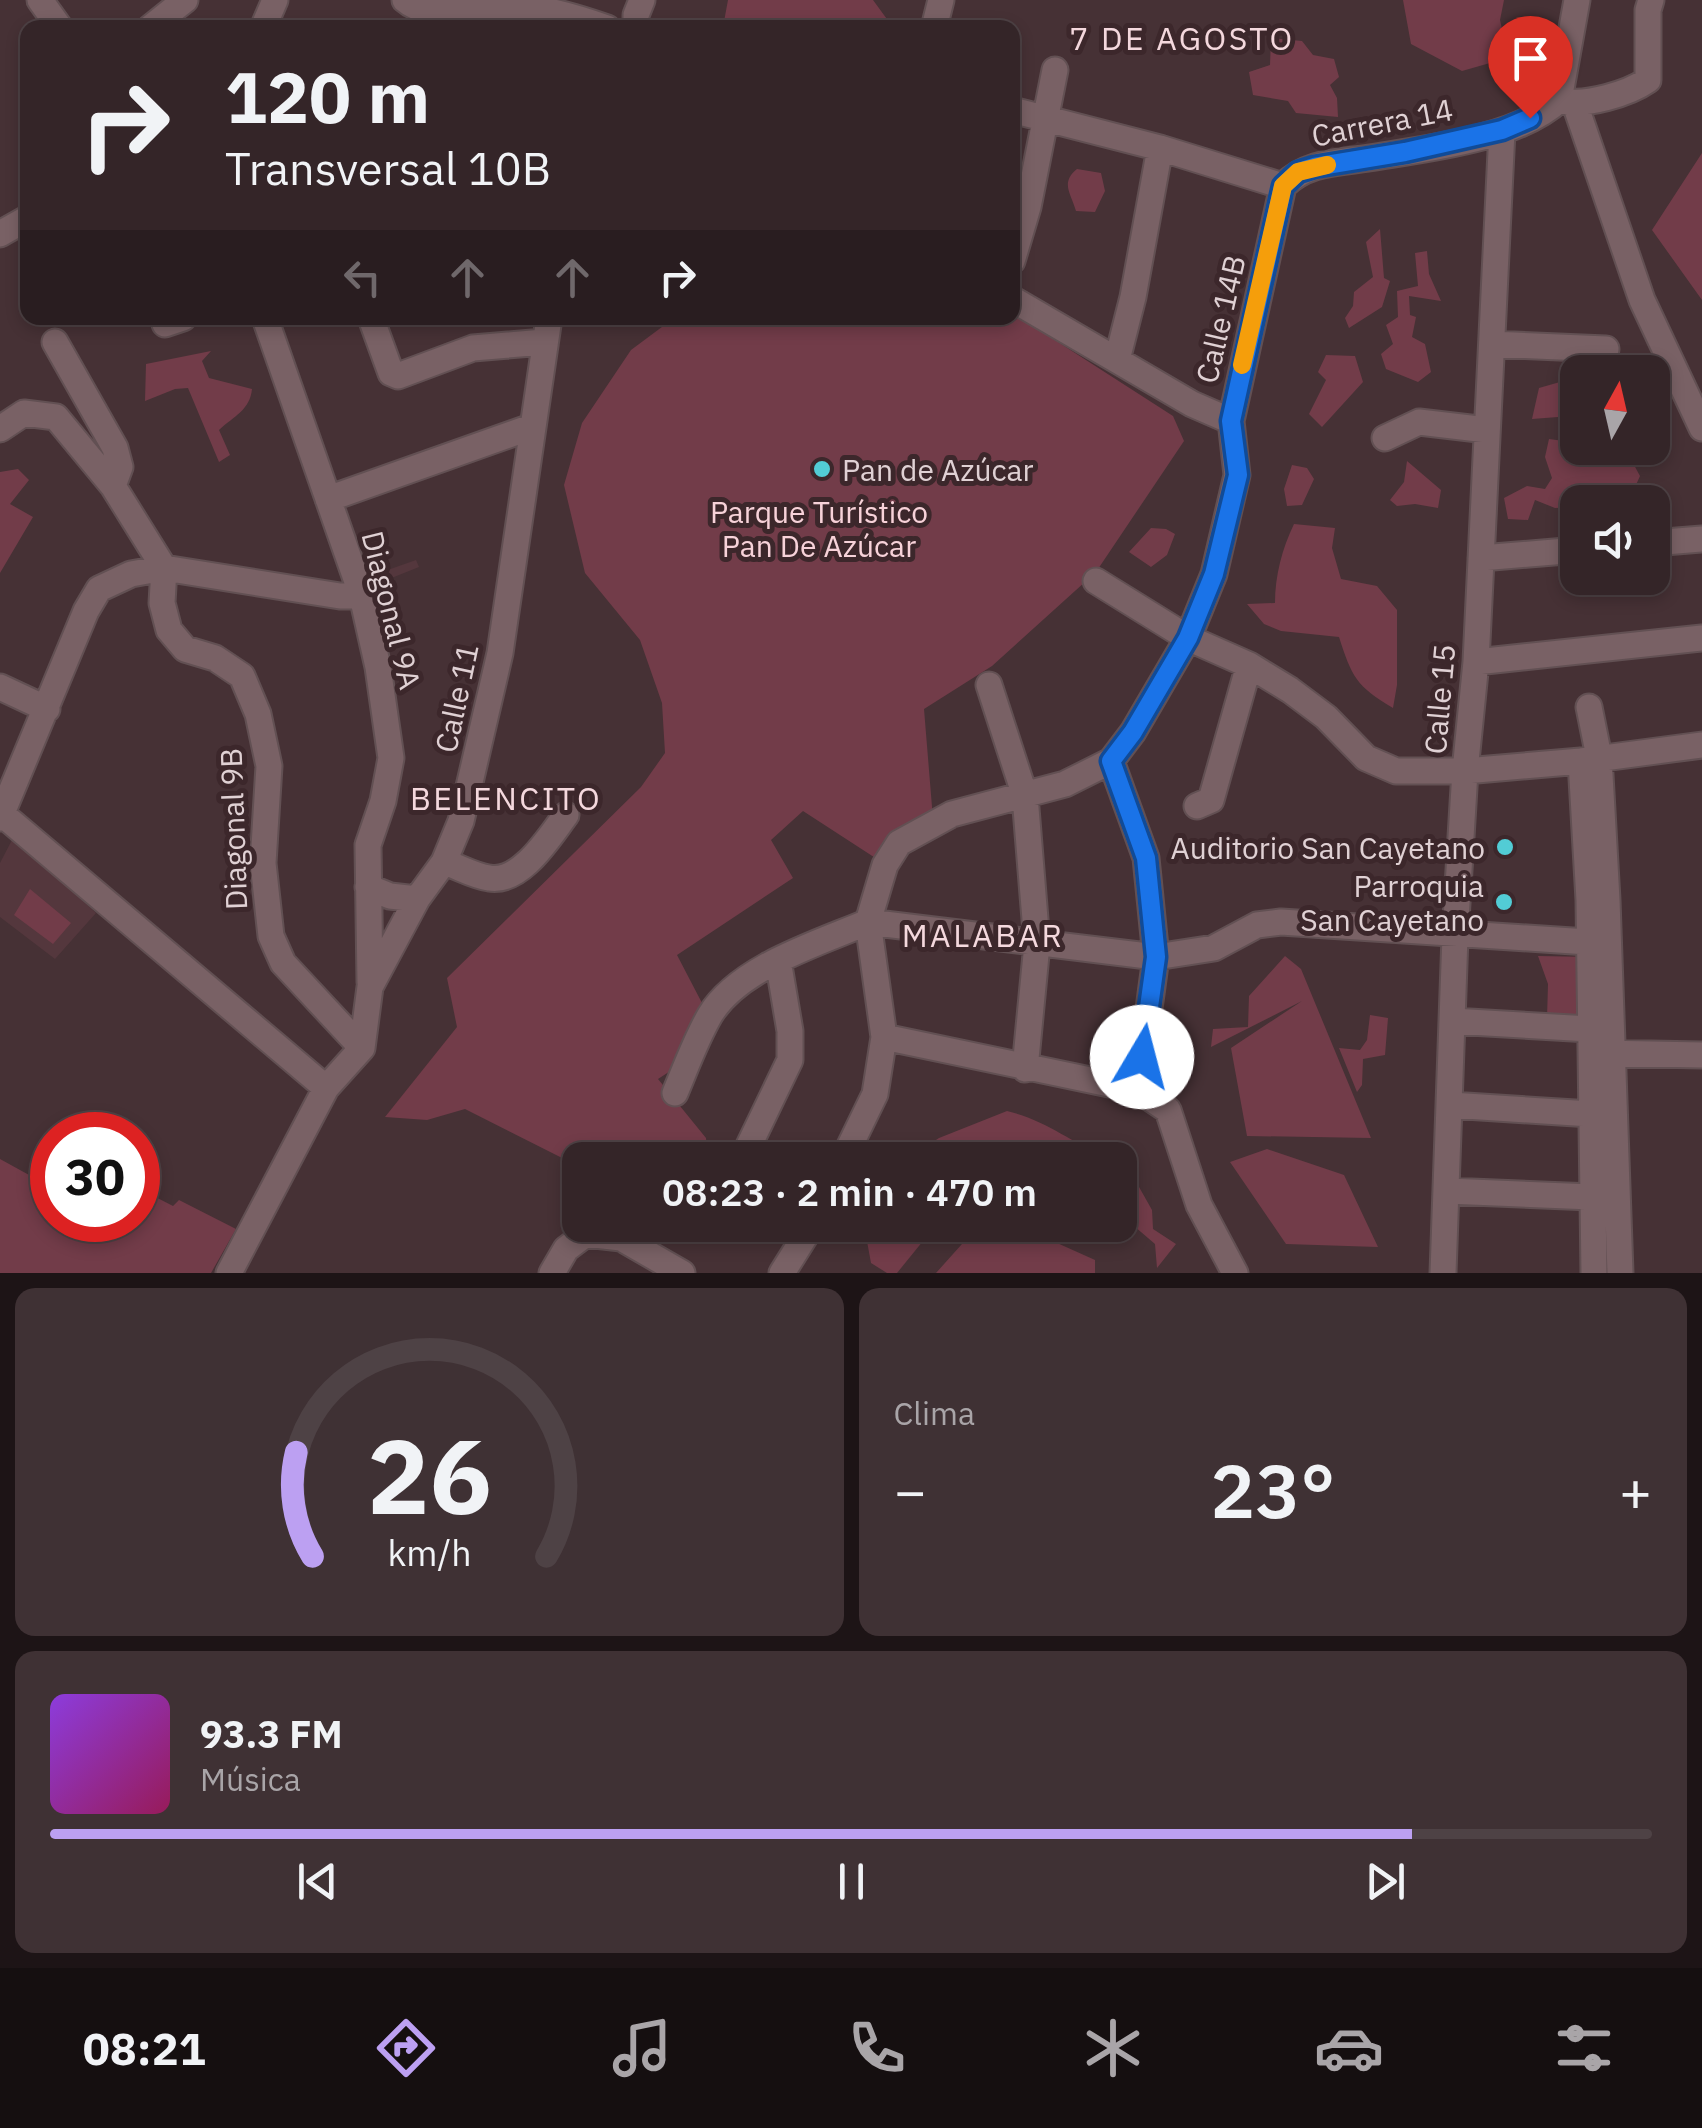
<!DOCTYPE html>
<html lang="es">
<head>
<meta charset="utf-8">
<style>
	body { margin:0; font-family:"IBM Plex Sans",sans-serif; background:#3f3134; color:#f1f3f6; height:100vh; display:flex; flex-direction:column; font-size:38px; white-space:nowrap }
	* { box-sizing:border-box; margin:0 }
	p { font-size:32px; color:#a9a5a8 }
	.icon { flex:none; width:55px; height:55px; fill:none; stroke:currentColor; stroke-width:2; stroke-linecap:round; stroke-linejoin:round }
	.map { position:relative; height:1273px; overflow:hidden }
	.side { display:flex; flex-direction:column; gap:15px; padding:15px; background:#1d1416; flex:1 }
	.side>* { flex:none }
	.top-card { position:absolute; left:20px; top:20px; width:1000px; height:305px; border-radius:20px; box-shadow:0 5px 15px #0003,0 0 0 2px #4e4245; background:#342528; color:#f1f3f6; overflow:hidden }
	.needle { width:65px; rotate:8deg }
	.controls { position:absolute; left:1560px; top:355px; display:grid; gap:20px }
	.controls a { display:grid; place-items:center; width:110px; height:110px; border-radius:20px; background:#342528; box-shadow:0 5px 15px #0003,0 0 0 2px #4e4245; font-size:50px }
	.speed { position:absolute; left:30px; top:1112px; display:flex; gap:20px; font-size:50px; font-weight:700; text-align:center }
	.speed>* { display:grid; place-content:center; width:130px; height:130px; border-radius:50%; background:#342528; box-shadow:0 5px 15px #0003,0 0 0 2px #4e4245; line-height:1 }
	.speed .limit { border:15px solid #d22; background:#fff; color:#111 }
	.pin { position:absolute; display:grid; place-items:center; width:85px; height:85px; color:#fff; margin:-102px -42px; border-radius:50% 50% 50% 0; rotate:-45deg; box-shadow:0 0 10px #0007 }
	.pin .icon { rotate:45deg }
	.me { position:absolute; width:110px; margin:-55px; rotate:8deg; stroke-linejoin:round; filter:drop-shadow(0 0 8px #0008) }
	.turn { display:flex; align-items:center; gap:35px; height:210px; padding:0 40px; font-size:45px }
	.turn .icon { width:130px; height:130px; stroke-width:2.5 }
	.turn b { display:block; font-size:70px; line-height:85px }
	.lanes { display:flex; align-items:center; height:95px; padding:0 40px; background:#0003; justify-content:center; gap:50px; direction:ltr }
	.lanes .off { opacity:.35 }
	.big { font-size:75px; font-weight:600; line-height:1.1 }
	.side .tile { flex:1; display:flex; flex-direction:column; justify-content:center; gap:15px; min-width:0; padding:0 35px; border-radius:20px; background:#3f3134 }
	.side .dial { align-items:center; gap:0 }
	.dial svg { height:260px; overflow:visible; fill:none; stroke:#4e4245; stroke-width:7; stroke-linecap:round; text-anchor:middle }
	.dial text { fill:#f1f3f6; stroke:none }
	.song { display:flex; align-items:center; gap:30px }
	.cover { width:120px; height:120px; border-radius:15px; background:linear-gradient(135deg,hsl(270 70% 55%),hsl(330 70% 35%)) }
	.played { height:10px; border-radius:5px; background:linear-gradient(90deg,#bca0f2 85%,#4e4245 85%) }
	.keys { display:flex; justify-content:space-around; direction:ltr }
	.heat { display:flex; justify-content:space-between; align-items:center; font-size:55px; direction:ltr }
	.side .tiles { flex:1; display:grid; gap:15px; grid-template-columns:1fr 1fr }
	.tile:last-child { grid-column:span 2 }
	.trip { position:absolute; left:562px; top:1142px; width:575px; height:100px; border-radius:20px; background:#342528; box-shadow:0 5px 15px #0003,0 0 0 2px #4e4245; font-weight:600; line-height:100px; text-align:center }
	.menu { display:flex; height:160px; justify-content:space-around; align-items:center; background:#150f10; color:#a9a5a8 }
	.menu .icon { width:70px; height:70px }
	.menu .selected { color:#bca0f2 }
	.menu b { font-size:45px; color:#f1f3f6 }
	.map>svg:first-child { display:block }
	.built { fill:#54373d }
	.green { fill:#723c49 }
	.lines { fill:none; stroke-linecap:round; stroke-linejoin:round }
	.minor-casing { stroke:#625053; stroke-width:29 }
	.minor { stroke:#796165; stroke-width:25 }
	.route-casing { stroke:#114b97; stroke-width:25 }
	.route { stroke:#1a73e8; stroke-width:18 }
	.slow { stroke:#f59e0b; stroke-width:18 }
	.poi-dot { fill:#52ccd5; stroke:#3c272b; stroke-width:4 }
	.labels { text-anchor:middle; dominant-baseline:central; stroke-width:10; stroke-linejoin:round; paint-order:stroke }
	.street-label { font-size:30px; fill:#e0d1d4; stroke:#3c272b }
	.poi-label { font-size:30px; fill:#e0d1d4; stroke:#3c272b; text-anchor:end }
	.park-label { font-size:30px; fill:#f7d2d9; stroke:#3c272b }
	.neighbourhood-label { font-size:32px; letter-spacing:2.5px; fill:#f4d8dd; stroke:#3c272b }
</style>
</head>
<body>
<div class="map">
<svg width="1702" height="1273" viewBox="0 0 1702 1273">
	<rect width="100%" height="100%" fill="#463135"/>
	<!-- built -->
	<path class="built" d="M376 559 382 572 416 560 419 567 369 587 361 562Z
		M13 838 96 913 55 959 0 917V863Z"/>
	<!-- green -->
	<path class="green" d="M728 0H873L892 26 723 27Z
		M1403 0H1504L1500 20 1506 47 1490 63 1462 71 1411 44Z
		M1271 38 1302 41 1313 55 1334 59 1339 77 1330 85 1337 98 1338 117 1296 113 1288 101 1253 95 1249 72 1270 65Z
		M1702 153V300L1652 230Z
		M1077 169 1101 173 1105 191 1095 212 1076 211C1071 193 1060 183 1077 169Z
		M1380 229 1384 278 1390 281 1382 307 1349 328 1345 318 1353 306 1354 292 1373 277 1366 242Z
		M1427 251 1429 274 1441 301 1409 296 1410 315 1416 317 1412 337 1425 344 1431 372 1418 382 1386 369 1381 354 1393 344 1386 325 1398 317 1397 291 1418 286 1415 253Z
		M1013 313 1173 416 1184 441 1096 572 992 666 924 709 933 819 880 861 803 811 771 840 793 878 677 955 702 1003 678 1066 658 1079 706 1138 708 1160H580V1167L465 1109 427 1120 385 1117 457 1027 447 978 641 787 665 753 662 703 640 640 585 573 564 485 582 423 631 350 674 318H1012Z
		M211 351 202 361 209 378 252 389C250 410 234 416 219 430L230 455 219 462 188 388 175 389 145 401 146 364Z
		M1326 355 1355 356 1363 382 1322 427 1309 414 1326 380 1318 372Z
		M1567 380 1577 391 1578 448H1586L1585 452 1600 458 1627 452 1640 476 1630 498 1578 502 1577 507 1555 508 1535 500 1528 520 1508 519 1504 498 1527 486 1545 489 1552 478 1545 457 1549 439 1571 442V416L1532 419 1539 388Z
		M1407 461 1441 490 1438 508 1415 504 1397 506 1390 500 1404 482Z
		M1292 465 1307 468 1314 479 1302 505 1287 506 1284 489Z
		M18 469 29 480 10 504 33 517 0 573V472Z
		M1294 524 1335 528 1332 548 1341 579 1377 586 1397 610V685L1393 708C1356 686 1352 677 1339 637L1281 631 1264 624 1247 604 1275 603C1275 576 1282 549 1294 524Z
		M1151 528 1166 529 1175 534 1167 555 1151 567 1129 552Z
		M30 889 71 923 53 944 14 915Z
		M1285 956 1301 969 1371 1138 1247 1136 1231 1048 1302 1001 1211 1047 1213 1029 1248 1027 1249 996Z
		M1538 956 1592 957 1590 1020 1547 1019 1548 984Z
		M1370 1015 1388 1018 1385 1055 1363 1059 1362 1085 1357 1092 1339 1048 1360 1050 1367 1040Z
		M1007 1111C1048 1121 1068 1141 1106 1157L1125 1146 1138 1162 1130 1171 1152 1210 1153 1229 1176 1244 1157 1268 1155 1244 1120 1214V1160H1045L1034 1151 998 1148 988 1160H905L939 1138Z
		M1267 1149 1344 1175 1378 1247 1286 1244 1230 1162Z
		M0 1159 40 1181 52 1163V1220H138V1188L173 1206 179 1200 236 1229 211 1273H0Z
		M864 1225H936L897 1273H887L871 1263Z
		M979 1225H1017L1095 1260V1273H936Z"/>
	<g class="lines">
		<defs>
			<path id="minor" d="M40 0 60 28
				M405 0C422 15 444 10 466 8 521 2 556 10 607 28
				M150 28 185 0
				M263 28 275 0
				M636 28V15L642 0
				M934 28 941 0
				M1559 100 1577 0
				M1563 101C1586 106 1628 94 1648 80V10L1651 0
				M1575 104 1642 300 1702 428
				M1012 110 1160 148 1283 186
				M1283 186C1307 162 1336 163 1369 158 1424 149 1518 139 1559 100
				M0 234 28 218
				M1012 261 1028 207 1055 70
				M1012 299 1192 404 1231 421
				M265 318 362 596 378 667 391 758 383 801 368 845 370 982
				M371 318 391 373 398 376 473 348 544 342
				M165 324 183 318
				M55 342 115 448 120 467 113 486
				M1492 344 1606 349
				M1117 360 1133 297 1160 148
				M0 429 24 413 56 417 113 486 164 568 162 603 169 630 185 649 215 658 242 676 258 714 269 766 263 863 271 936 283 963 362 1048
				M1385 438 1419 422 1487 430
				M328 499 531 427
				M1652 543 1702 539
				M1481 558 1578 550
				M1096 581 1188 638 1249 665 1290 690 1326 717 1366 758 1396 771H1465L1581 761 1702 745
				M1476 662 1702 638
				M989 685 1025 796 1037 944 1025 1069
				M0 687 47 709
				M1589 707 1599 757 1607 900 1620 1273
				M1111 761 1146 858 1156 957 1138 1090
				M1581 761 1589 900 1594 1273
				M1197 806 1211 800 1249 665
				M2 814 326 1088
				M0 818 86 611 99 589 131 574 164 568 340 596H362
				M444 862C459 867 474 876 489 878 521 884 550 836 566 815
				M368 887 390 896 417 899
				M868 922 1156 957 1214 948 1257 925 1281 922 1588 942
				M1452 1021 1590 1029
				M884 1037 1138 1090 1168 1110 1199 1205 1235 1273
				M1600 1053 1702 1055
				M675 1093C686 1067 696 1039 710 1015 739 967 819 943 868 922
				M1450 1105 1591 1114
				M743 1158 790 1060V1031L778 960
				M632 1160 634 1159
				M843 1160 875 1094 884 1037 868 922 885 865 899 843 952 814 1065 784 1111 761 1133 732 1188 638 1214 574 1237 475 1231 421 1283 186
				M1447 1191 1592 1197
				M586 1234 621 1238 682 1273
				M229 1273 326 1088 362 1048 370 987 417 899 444 862 461 821 500 653 549 318
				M552 1273 566 1249 586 1234
				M782 1273 812 1225
				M1443 1273 1455 936 1465 771 1476 662 1502 131"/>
		</defs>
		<!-- minor casing -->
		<use href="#minor" class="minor-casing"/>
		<!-- minor -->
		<use href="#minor" class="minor"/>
	</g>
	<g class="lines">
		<defs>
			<path id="route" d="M1142 1057 1156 957 1146 858 1111 761 1133 732 1188 638 1214 574 1238 475 1231 421 1283 186 1298 172 1314 167 1405 152 1502 130 1530 118"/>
		</defs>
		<!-- route casing -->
		<use href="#route" class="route-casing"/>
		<!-- route -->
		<use href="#route" class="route"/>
		<!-- slow -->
		<path class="slow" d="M1242 365 1283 186 1298 172 1327 165"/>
	</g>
	<!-- markers -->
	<g class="poi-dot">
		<circle cx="822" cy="469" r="10"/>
		<circle cx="1505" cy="847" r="10"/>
		<circle cx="1504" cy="902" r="10"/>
	</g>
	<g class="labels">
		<!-- street labels -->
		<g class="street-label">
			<text transform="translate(1382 122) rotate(-11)">Carrera 14</text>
			<text transform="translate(1220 319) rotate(-77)">Calle 14B</text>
			<text transform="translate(392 610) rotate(76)">Diagonal 9A</text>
			<text transform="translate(456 698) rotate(-78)">Calle 11</text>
			<text transform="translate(1439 699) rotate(-85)">Calle 15</text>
			<text transform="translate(233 829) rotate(-92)">Diagonal 9B</text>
		</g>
		<!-- poi labels -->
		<g class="poi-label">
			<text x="842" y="469" text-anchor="start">Pan de Azúcar</text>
			<text x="1485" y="847">Auditorio San Cayetano</text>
			<text x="1484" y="885">Parroquia<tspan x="1484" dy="34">San Cayetano</tspan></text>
		</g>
		<!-- park labels -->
		<g class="park-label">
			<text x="819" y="511">Parque Turístico<tspan x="819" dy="34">Pan De Azúcar</tspan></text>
		</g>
		<!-- neighbourhood labels -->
		<g class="neighbourhood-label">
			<text x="1182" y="38">7 DE AGOSTO</text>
			<text x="506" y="798">BELENCITO</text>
			<text x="983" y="935">MALABAR</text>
		</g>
	</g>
</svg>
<div class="controls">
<a><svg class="needle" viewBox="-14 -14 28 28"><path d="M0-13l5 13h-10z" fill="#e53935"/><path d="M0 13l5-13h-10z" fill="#a9a5a8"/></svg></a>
<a><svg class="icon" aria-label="sound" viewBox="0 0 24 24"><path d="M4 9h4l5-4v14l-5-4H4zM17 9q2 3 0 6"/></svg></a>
</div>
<div class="speed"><div class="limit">30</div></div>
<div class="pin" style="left:1530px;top:118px;background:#d93025"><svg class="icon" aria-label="arrive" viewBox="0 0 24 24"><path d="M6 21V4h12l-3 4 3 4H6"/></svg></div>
<svg class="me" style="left:1142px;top:1057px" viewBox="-20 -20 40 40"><circle r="19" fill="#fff"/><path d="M0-13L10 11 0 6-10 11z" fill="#1a73e8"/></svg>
<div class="trip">08:23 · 2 min · 470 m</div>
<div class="top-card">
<div class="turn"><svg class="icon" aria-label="right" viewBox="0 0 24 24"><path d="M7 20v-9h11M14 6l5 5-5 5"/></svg><div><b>120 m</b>Transversal 10B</div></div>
<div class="lanes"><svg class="icon off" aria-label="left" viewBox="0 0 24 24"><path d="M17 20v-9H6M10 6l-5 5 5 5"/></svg><svg class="icon off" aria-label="ahead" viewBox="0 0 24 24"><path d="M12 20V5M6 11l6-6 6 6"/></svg><svg class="icon off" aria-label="ahead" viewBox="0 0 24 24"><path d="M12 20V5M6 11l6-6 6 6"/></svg><svg class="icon" aria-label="right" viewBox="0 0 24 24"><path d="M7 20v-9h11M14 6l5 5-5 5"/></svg></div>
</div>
</div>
<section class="side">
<div class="tiles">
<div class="tile dial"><svg viewBox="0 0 100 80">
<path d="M14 69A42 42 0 1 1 86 69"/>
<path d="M14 69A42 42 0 0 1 9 37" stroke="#bca0f2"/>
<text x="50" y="56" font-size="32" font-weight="700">26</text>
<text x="50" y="72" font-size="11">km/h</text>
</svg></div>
<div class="tile"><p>Clima</p>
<div class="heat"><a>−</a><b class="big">23°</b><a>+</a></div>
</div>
<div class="tile">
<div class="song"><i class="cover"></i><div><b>93.3 FM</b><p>Música</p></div></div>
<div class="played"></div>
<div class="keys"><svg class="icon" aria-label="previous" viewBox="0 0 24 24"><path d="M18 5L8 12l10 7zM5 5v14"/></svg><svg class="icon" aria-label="pause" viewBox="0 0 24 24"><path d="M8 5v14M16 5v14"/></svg><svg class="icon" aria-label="next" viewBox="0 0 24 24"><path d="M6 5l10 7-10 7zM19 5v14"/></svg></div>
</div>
</div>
</section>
<nav class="menu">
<b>08:21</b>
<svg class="icon selected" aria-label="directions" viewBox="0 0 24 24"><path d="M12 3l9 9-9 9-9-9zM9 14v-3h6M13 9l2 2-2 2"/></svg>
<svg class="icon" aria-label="music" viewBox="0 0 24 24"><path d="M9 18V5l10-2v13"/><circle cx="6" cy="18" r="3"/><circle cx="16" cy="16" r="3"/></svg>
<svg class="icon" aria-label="phone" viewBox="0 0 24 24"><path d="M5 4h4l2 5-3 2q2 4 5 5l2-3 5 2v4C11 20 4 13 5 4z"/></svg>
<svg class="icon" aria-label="climate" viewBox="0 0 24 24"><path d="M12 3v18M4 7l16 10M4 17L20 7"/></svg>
<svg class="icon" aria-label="car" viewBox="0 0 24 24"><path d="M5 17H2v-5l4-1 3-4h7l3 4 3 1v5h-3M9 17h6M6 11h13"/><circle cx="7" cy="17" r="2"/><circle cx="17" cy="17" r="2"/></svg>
<svg class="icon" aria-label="filters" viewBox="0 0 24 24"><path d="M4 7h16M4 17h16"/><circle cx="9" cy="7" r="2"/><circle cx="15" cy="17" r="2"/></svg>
</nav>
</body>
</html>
